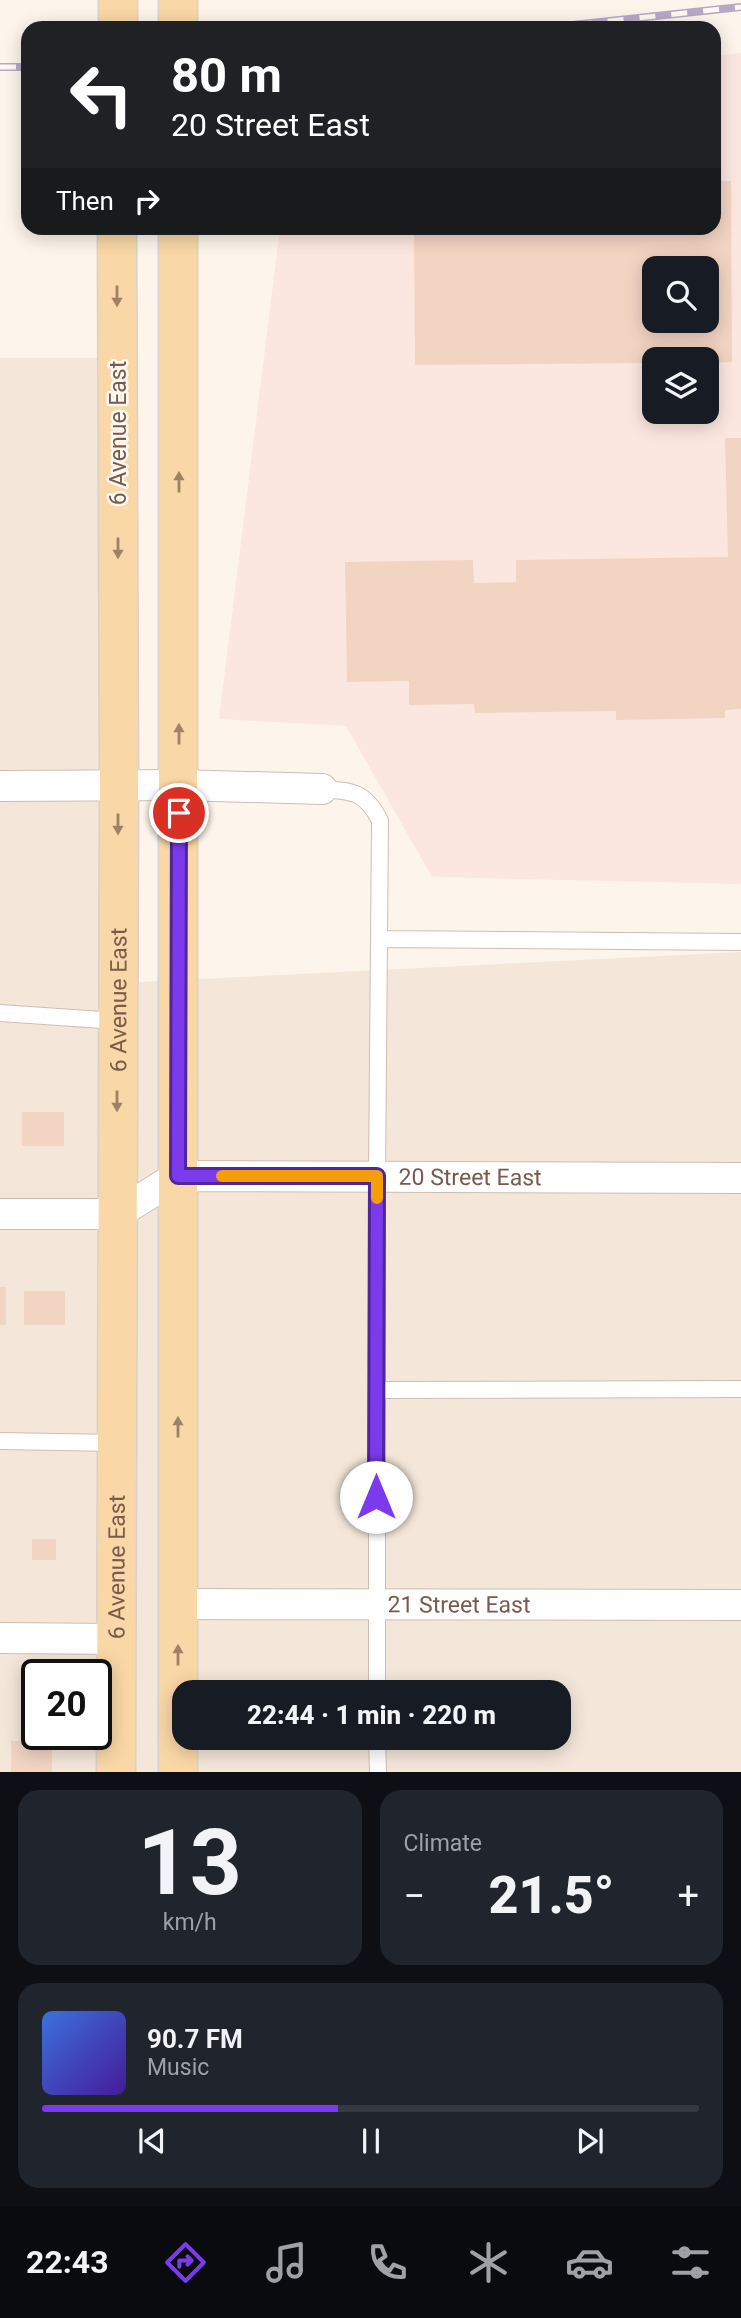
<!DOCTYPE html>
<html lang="en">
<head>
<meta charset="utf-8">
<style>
	body { margin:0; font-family:Roboto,sans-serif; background:#20242c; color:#f1f3f6; height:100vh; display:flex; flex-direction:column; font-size:26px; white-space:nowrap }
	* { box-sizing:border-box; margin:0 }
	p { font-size:23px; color:#9ea1a6 }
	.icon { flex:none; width:38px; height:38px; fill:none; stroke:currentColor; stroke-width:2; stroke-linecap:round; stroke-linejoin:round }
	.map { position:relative; height:1772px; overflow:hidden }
	.sheet { display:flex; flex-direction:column; gap:18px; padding:18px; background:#0d0f14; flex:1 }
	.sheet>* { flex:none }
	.top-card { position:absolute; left:21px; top:21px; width:700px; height:214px; border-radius:21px; box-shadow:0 4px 18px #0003; background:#202124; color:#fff; overflow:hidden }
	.controls { position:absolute; left:642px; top:256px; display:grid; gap:14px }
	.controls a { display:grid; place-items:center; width:77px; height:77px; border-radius:14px; background:#171b24; box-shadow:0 4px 18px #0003; font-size:35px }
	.speed { position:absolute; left:21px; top:1659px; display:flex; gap:14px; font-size:35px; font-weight:700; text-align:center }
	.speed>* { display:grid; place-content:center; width:91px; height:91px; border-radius:50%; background:#171b24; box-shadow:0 4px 18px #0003; line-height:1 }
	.speed .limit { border:4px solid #111; border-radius:10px; background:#fff; color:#111 }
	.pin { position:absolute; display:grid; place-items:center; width:60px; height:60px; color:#fff; margin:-30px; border:4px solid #fff; border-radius:50%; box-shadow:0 2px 7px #0007 }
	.me { position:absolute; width:77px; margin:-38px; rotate:0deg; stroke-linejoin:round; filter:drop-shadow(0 0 5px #0008) }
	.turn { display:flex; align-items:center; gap:24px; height:147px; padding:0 35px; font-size:32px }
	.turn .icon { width:91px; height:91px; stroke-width:2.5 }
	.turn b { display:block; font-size:49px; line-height:60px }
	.then { display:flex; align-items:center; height:66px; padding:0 35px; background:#0003; gap:14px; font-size:26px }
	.big { font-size:52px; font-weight:800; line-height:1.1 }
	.sheet .tile { flex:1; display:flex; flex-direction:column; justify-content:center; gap:10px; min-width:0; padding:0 24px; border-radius:21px; background:#20242c }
	.sheet .dial { align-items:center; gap:0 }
	.dial b { font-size:91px; line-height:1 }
	.song { display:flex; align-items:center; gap:21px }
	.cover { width:84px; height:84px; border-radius:10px; background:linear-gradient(135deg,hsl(220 70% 55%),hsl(260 70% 35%)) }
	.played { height:7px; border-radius:4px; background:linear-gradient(90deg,#7c3aed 45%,#363941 45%) }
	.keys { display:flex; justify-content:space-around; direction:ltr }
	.heat { display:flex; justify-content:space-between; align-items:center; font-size:38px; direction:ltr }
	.sheet .tiles { flex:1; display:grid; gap:18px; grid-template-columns:1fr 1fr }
	.tile:last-child { grid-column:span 2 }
	.trip { position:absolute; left:172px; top:1680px; width:399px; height:70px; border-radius:21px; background:#171b24; box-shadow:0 4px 18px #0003; font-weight:800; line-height:70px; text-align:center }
	.tab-bar { display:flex; height:112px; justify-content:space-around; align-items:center; background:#090b0e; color:#9ea1a6 }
	.tab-bar .icon { width:49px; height:49px }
	.tab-bar .selected { color:#7c3aed }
	.tab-bar b { font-size:32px; color:#f1f3f6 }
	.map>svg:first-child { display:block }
	.residential { fill:#f4e7da; fill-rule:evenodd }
	.commercial { fill:#fce7e0; fill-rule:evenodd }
	.building { fill:#f2d4c3; fill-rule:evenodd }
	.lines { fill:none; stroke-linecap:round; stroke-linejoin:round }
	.service-casing { stroke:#cfbdb0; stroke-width:18 }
	.minor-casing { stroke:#cfbdb0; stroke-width:32 }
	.primary-casing { stroke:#d9d1cd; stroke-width:41 }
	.service { stroke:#fff; stroke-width:16 }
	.minor { stroke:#fff; stroke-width:30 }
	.primary { stroke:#f9d7a6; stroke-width:38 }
	.rail-casing { stroke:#b8a8c8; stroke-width:8 }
	.rail { stroke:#fff9f2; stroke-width:5; stroke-dasharray:16; stroke-linecap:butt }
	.oneway { fill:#9f8068 }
	.route-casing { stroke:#51269a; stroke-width:18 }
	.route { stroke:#7c3aed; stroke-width:12 }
	.slow { stroke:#f59e0b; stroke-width:12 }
	.labels { text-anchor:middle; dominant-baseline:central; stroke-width:5; stroke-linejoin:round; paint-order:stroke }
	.street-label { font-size:23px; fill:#785b4d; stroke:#fff9f2 }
</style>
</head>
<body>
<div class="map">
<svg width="741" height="1772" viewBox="0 0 741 1772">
	<rect width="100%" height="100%" fill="#fdf5eb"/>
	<!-- residential -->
	<path class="residential" d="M0 358H116L118 983 741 952V1772H0ZM37 1675H96V1734H37ZM184 1692H558V1738H184Z"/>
	<!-- commercial -->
	<path class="commercial" d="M741 53V884L432 877 346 726 219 719 280 228H714V56ZM654 268H707V320H654ZM654 359H707V411H654Z"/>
	<!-- building -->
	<path class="building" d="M714 181H731L732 362 707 363V359H654V363L415 365 414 228H714ZM654 268H707V320H654Z
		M725 438H741V709L725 710V718L616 720V711L475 713 474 704 409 705V681L347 682 345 562 473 560 474 583 516 582V560L728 557Z
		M22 1112H64V1146H22Z
		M0 1287H6V1325H0Z
		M24 1291H65V1325H24Z
		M32 1539H56V1560H32Z
		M11 1741H52V1772H11Z"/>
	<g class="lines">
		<defs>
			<path id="service" d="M322 789C353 791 366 792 380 821L377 1176V1692
				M379 939 741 942
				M0 1013 117 1021
				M377 1390 741 1389
				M0 1441 117 1443
				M377 1738 378 1772"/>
			<g id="minor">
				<path d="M0 786 179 785 322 789"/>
				<path id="s1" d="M0 1214H117L178 1176 741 1178"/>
				<path id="s2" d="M177 1604 741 1605"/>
				<path d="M0 1638 115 1639"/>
			</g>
			<g id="primary">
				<path d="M178 0V28"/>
				<path d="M118 28V0"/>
				<path id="s3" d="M116 1772 119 786 117 228"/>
				<path d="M178 1772V228"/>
			</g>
		</defs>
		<!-- service casing -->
		<use href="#service" class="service-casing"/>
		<!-- minor casing -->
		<use href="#minor" class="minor-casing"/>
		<!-- primary casing -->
		<use href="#primary" class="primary-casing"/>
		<!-- service -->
		<use href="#service" class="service"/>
		<!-- minor -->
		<use href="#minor" class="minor"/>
		<!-- primary -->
		<use href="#primary" class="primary"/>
		<defs>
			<path id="rail" d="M544 28 741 7
				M0 67H28"/>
		</defs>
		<!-- rail casing -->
		<use href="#rail" class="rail-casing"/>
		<!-- rail -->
		<use href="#rail" class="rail"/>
	</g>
	<!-- one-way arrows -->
	<defs><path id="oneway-solid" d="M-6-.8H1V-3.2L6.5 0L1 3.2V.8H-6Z" transform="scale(1.75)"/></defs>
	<g class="oneway">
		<use href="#oneway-solid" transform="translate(117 296) rotate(90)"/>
		<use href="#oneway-solid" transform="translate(179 482) rotate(-90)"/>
		<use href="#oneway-solid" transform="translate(118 548) rotate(90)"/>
		<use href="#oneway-solid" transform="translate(179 734) rotate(-90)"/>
		<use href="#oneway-solid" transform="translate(118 824) rotate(90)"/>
		<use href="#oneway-solid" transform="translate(117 1101) rotate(90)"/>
		<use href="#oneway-solid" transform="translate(178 1427) rotate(-90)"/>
		<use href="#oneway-solid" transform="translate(178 1655) rotate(-90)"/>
	</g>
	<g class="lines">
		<defs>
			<path id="route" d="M179 813 178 1176H377L376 1497"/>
		</defs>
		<!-- route casing -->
		<use href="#route" class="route-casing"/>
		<!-- route -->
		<use href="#route" class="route"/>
		<!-- slow -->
		<path class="slow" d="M222 1176H377V1198"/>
	</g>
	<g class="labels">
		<!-- street labels -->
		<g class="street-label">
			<text transform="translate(118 433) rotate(-90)">6 Avenue East</text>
			<text stroke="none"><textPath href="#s3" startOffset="772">6 Avenue East</textPath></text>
			<text stroke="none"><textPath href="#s1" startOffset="481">20 Street East</textPath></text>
			<text stroke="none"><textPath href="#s3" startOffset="205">6 Avenue East</textPath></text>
			<text stroke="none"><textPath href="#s2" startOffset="282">21 Street East</textPath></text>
		</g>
	</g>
</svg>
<div class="controls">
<a><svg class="icon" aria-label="search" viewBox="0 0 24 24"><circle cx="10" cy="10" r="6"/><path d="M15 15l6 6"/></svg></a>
<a><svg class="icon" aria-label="layers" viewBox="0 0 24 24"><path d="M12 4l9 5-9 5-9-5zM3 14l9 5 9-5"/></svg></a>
</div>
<div class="speed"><div class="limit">20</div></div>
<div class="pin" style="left:179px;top:813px;background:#d93025"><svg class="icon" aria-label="arrive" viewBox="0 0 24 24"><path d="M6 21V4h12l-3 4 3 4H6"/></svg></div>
<svg class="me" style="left:376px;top:1497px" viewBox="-20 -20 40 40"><circle r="19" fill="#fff"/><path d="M0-13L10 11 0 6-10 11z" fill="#7c3aed"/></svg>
<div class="trip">22:44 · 1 min · 220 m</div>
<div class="top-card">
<div class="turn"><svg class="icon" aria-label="left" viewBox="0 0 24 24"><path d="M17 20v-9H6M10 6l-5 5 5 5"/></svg><div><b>80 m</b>20 Street East</div></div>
<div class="then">Then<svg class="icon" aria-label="right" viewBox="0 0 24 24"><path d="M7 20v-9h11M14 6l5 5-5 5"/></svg></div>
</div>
</div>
<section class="sheet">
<div class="tiles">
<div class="tile dial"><b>13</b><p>km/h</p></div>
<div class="tile"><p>Climate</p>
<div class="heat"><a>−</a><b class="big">21.5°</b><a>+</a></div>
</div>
<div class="tile">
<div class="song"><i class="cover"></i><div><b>90.7 FM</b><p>Music</p></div></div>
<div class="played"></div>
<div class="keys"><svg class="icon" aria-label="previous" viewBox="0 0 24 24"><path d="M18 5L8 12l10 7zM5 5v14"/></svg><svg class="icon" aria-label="pause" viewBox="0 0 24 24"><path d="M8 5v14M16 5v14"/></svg><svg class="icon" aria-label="next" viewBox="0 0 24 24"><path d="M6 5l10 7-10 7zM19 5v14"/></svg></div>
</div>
</div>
</section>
<nav class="tab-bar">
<b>22:43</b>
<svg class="icon selected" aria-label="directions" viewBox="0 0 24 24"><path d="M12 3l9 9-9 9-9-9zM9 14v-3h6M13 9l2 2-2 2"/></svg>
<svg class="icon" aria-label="music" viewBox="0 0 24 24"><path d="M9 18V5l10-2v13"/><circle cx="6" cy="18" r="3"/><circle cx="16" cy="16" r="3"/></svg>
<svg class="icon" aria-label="phone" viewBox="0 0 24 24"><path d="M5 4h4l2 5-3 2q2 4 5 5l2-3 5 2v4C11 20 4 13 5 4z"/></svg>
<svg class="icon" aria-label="climate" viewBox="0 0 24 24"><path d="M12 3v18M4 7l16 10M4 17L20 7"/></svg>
<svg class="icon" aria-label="car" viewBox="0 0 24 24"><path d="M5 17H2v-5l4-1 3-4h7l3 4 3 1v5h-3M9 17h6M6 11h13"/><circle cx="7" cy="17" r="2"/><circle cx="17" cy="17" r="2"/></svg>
<svg class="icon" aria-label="filters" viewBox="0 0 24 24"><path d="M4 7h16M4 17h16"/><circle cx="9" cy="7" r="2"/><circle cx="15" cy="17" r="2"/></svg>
</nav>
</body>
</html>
